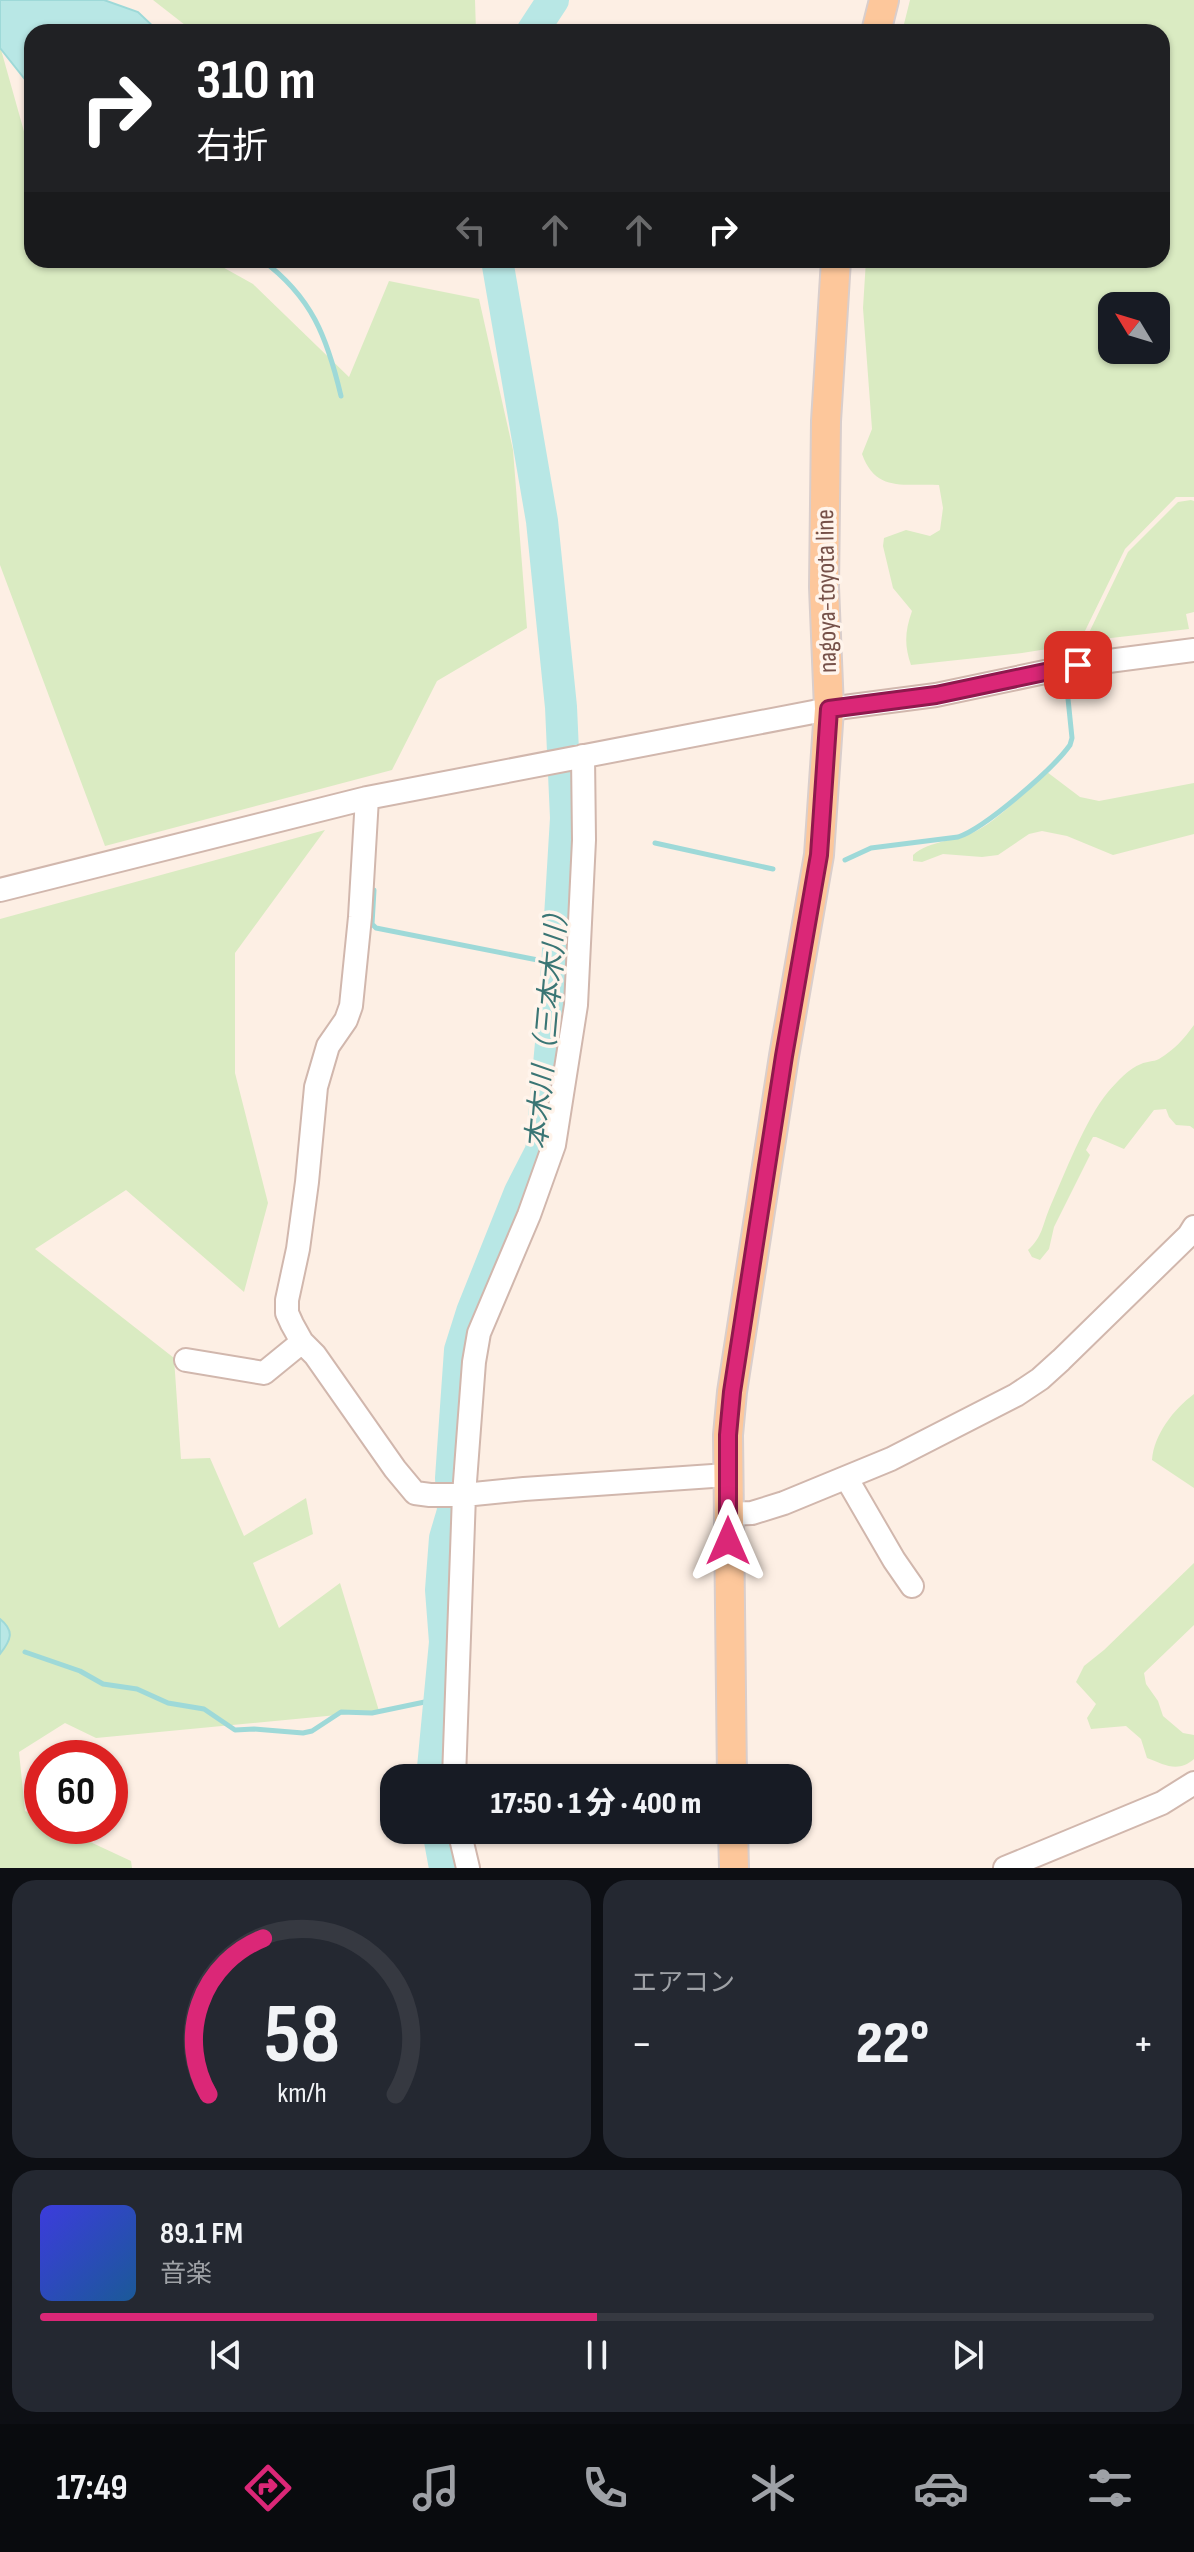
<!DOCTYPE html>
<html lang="ja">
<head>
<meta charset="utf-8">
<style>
	body { margin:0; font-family:"Sofia Sans Condensed","Noto Sans JP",sans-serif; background:#242831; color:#f1f3f6; height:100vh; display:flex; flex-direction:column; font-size:30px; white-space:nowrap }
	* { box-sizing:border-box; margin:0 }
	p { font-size:26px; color:#9ea1a6 }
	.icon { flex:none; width:44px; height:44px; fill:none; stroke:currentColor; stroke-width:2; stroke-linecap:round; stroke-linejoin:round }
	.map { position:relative; height:1868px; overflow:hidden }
	.side { display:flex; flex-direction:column; gap:12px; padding:12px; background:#0d0f14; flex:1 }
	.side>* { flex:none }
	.guide { position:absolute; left:24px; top:24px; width:1146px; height:244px; border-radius:24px; box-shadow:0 2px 6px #0004; background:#202124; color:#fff; overflow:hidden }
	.needle { width:52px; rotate:308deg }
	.controls { position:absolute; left:1098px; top:292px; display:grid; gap:16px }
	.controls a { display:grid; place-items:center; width:72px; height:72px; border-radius:16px; background:#171b24; box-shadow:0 2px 6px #0004; font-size:40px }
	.speed { position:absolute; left:24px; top:1740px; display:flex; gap:16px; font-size:40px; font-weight:700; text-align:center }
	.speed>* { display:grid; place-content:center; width:104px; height:104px; border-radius:50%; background:#171b24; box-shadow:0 2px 6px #0004; line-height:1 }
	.speed .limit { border:12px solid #d22; background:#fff; color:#111 }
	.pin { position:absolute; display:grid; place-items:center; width:68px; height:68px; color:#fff; margin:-34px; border-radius:16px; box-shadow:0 4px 12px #0006 }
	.me { position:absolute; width:88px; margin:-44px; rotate:0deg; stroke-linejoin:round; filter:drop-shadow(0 0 6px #0008) }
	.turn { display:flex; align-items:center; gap:28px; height:168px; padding:0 40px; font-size:36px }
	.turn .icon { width:104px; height:104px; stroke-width:2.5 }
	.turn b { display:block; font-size:56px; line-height:68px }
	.lanes { display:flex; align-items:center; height:76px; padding:0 40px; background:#0003; justify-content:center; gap:40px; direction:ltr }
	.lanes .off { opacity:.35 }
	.big { font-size:60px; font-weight:800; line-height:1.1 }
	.side .card { flex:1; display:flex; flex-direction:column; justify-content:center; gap:12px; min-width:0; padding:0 28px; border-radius:24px; background:#242831 }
	.side .dial { align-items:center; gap:0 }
	.dial svg { height:208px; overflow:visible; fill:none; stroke:#363941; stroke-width:7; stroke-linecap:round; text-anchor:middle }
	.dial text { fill:#f1f3f6; stroke:none }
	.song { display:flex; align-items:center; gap:24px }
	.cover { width:96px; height:96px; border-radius:12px; background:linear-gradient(135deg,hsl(240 70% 55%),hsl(210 70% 35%)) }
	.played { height:8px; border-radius:4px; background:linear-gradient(90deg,#db2777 50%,#363941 50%) }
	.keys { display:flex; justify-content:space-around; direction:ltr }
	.heat { display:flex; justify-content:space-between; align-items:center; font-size:44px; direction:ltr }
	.side .tiles { flex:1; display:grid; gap:12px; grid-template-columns:1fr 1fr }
	.card:last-child { grid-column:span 2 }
	.trip { position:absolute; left:380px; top:1764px; width:432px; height:80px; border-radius:24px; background:#171b24; box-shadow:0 2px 6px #0004; font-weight:800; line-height:80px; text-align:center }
	.tab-bar { display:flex; height:128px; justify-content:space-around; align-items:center; background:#090b0e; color:#9ea1a6 }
	.tab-bar .icon { width:56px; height:56px }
	.tab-bar .current { color:#db2777 }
	.tab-bar b { font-size:36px; color:#f1f3f6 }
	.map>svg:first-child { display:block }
	.green { fill:#daebc2; fill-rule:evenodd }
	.water { fill:#b8e7e5; stroke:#9ed9d8; stroke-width:2 }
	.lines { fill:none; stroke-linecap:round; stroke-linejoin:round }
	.stream { stroke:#9ed9d8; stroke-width:5 }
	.river { stroke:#b8e7e5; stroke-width:32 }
	.minor-casing { stroke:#d1b7ad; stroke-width:26 }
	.major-casing { stroke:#d9cecc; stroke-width:32 }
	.minor { stroke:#fff; stroke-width:22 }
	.major { stroke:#fdc79b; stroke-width:28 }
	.route-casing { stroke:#8e194d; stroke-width:20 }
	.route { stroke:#db2777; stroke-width:14 }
	.labels { text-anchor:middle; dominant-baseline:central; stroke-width:7; stroke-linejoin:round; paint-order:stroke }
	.street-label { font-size:26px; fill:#765149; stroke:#fff4eb }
	.water-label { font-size:28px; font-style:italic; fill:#3a7574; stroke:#fff4eb }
</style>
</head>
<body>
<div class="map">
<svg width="1194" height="1868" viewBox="0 0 1194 1868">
	<rect width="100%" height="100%" fill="#fdefe4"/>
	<!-- green -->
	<path class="green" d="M153 0H475L476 32H194Z
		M910 0H1194V497H1176L1125 549 1084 633 1066 646 1022 653 911 665C904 645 905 631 912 611L893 588 883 546 884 538 906 530 930 536 940 530 943 508 939 485C904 483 876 493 862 454L872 429 863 308 866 260H1162V32H902ZM1112 306H1156V350H1112Z
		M0 46 32 160V260H210L253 284 349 377 389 281 479 299 513 450 527 628 437 681 392 770 105 846 0 565Z
		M1191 500 1194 501V612L1186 614 1189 629 1085 641 1128 552 1178 502Z
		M1047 772 1080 797 1099 801 1194 783V834L1113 855 1067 836 1042 831 1029 834 998 855 982 857 943 854 922 862 913 861V855C930 840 958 841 978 830 1002 817 1026 790 1047 772Z
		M325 830 235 953V1073L268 1203 244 1292 126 1190 35 1249 174 1358 181 1459 210 1458 244 1536 306 1498 313 1534 253 1563 279 1628 340 1583 379 1711 96 1738 65 1723 19 1752 25 1811 42 1819V1826H56L131 1861 132 1868H0V919Z
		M1194 1025V1129L1190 1126 1176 1125 1169 1117 1166 1109 1154 1110 1124 1149 1096 1137H1093L1086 1150 1090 1155 1054 1227 1049 1249 1040 1260 1032 1257 1028 1250C1043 1236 1042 1226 1050 1207 1065 1173 1085 1120 1108 1092 1117 1082 1129 1068 1141 1064 1147 1061 1153 1062 1159 1059 1174 1050 1184 1039 1194 1025Z
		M1194 1394V1488L1152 1460C1154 1434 1174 1409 1194 1394Z
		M1194 1563V1625L1144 1673 1146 1684 1158 1701 1163 1716 1183 1733 1194 1735V1759C1178 1773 1165 1765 1147 1758L1141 1739 1126 1726 1091 1729 1087 1718 1096 1704 1076 1682 1084 1666 1104 1650Z"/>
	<!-- water -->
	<path class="water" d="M0 0H104L138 12 159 32H32V93L27 82 0 48Z
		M0 1619C15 1631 11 1640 0 1654Z"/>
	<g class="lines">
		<!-- stream -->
		<path class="stream" d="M262 260C312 297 327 337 341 396
			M655 843 773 869
			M845 860 871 848 958 837C985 828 1053 769 1070 745L1072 738 1067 689
			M374 890 372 924 376 928 558 964
			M25 1652 80 1671 103 1684 137 1689 168 1703 204 1709 235 1730 254 1729 303 1733 312 1731 341 1712 372 1713 439 1699"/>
		<!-- river -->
		<path class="river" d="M532 32 553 0
			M432 1778 445 1642 441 1590 445 1538 453 1511 451 1478 460 1350 472 1312 520 1192 541 1151 555 1000 566 818 561 707 542 521 497 260
			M438 1830 445 1868"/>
		<defs>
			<path id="minor" d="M367 798 360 917 351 1006 346 1020 328 1046 316 1087 307 1182 298 1249 287 1300V1313L292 1324 302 1342 315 1355 395 1469 415 1493 430 1495H464L524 1489 727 1475
				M0 890 367 798 829 709 936 695 1078 665 1194 650
				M186 1360 264 1373 302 1342
				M847 1479 894 1560 912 1586
				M728 1514 752 1513 784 1503 891 1459 1016 1395 1040 1379 1061 1360 1189 1235 1194 1227
				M454 1778 464 1495 474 1362 479 1333 529 1215 554 1145 576 1005 584 840 583 756
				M459 1830 468 1868
				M1005 1868 1162 1803 1194 1783"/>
			<path id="major" d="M876 32 884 0
				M732 1778 728 1435 732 1392 784 1056 819 855 829 709 824 587 826 421 836 260
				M733 1830 734 1868"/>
		</defs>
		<!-- minor casing -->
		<use href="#minor" class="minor-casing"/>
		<!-- major casing -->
		<use href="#major" class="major-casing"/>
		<!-- minor -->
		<use href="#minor" class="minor"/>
		<!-- major -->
		<use href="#major" class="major"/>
	</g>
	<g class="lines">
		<defs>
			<path id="route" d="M728 1541V1435L732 1392 784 1056 819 855 829 709 936 695 1078 665"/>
		</defs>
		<!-- route casing -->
		<use href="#route" class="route-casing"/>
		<!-- route -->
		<use href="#route" class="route"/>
	</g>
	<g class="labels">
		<!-- street labels -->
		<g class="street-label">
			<text transform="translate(827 591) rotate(-91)">nagoya-toyota line</text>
		</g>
		<!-- water labels -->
		<g class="water-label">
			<text transform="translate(548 1024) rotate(-85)">本木川（三本木川）</text>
		</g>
	</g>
</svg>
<div class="controls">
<a><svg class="needle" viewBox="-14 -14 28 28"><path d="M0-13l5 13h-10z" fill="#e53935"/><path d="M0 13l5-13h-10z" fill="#9ea1a6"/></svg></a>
</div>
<div class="speed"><div class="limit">60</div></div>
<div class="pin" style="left:1078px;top:665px;background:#d93025"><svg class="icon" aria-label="arrive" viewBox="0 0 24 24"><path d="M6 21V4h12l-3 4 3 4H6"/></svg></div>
<svg class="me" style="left:728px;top:1541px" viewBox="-20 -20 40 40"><path d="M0-17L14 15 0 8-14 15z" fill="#db2777" stroke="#fff" stroke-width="4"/></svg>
<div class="trip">17:50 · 1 分 · 400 m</div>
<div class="guide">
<div class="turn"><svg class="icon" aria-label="right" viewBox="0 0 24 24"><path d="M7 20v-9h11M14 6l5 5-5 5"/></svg><div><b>310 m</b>右折</div></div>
<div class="lanes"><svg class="icon off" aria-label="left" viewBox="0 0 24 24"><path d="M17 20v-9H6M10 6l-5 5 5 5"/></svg><svg class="icon off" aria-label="ahead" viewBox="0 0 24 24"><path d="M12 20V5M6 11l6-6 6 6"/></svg><svg class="icon off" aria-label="ahead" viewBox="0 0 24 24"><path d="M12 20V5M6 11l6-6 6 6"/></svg><svg class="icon" aria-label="right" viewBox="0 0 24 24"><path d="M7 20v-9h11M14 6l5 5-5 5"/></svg></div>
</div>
</div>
<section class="side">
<div class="tiles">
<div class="card dial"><svg viewBox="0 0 100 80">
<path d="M14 69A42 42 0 1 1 86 69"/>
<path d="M14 69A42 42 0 0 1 35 9" stroke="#db2777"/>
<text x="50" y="56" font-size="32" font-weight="700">58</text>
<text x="50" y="72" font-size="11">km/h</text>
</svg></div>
<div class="card"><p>エアコン</p>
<div class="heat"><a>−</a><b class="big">22°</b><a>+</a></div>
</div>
<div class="card">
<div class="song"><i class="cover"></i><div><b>89.1 FM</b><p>音楽</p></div></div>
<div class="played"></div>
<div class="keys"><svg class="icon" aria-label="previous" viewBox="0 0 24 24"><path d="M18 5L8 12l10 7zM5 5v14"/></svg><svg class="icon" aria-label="pause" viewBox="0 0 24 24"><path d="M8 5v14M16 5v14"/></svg><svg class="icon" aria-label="next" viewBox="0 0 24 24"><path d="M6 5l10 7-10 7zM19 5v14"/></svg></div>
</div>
</div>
</section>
<nav class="tab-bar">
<b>17:49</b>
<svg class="icon current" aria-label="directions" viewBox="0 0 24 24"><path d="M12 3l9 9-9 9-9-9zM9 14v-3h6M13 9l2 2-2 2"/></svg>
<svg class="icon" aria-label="music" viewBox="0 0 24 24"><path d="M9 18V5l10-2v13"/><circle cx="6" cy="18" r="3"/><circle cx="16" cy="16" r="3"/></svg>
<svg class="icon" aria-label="phone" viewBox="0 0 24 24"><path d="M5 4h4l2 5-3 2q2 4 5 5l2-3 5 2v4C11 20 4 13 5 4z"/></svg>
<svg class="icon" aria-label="climate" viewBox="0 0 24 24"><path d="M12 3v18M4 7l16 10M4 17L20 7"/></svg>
<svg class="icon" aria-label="car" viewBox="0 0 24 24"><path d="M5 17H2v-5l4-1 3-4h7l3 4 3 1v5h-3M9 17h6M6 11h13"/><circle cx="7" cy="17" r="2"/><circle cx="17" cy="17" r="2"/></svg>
<svg class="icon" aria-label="filters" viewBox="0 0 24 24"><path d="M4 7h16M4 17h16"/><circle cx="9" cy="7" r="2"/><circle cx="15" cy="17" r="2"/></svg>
</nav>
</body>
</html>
